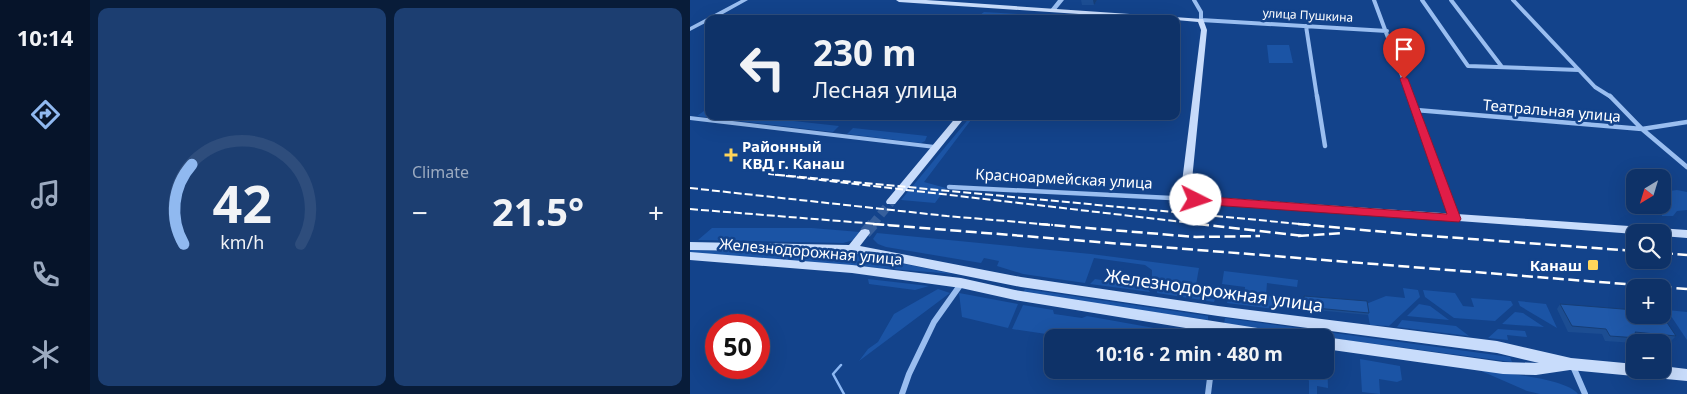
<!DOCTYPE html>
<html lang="en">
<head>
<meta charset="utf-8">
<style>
	body { margin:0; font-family:"Noto Sans",sans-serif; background:#1c3e71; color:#f1f3f6; height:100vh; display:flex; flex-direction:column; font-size:19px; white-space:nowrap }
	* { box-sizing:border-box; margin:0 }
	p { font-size:16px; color:#9baac0 }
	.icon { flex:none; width:28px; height:28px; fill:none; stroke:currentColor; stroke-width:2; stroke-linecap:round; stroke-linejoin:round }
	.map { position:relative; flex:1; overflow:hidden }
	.drawer { display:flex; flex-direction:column; gap:8px; padding:8px; background:#081c39; width:600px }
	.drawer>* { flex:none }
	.guide { position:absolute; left:15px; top:15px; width:475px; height:105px; border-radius:10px; box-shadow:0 5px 20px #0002,0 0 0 1px #2e4d7c; background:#0e3268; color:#f1f3f6; overflow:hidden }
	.needle { width:32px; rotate:218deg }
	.buttons { position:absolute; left:936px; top:169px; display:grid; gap:10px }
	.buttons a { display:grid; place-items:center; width:45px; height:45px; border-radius:10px; background:#0e3268; box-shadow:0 5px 20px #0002,0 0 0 1px #2e4d7c; font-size:25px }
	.speed { position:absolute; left:15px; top:314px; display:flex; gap:10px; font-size:25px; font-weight:700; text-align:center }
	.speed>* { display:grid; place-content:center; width:65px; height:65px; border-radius:50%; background:#0e3268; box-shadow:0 5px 20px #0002,0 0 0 1px #2e4d7c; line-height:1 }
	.speed .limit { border:8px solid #d22; background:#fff; color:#111 }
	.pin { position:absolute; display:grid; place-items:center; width:42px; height:42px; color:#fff; margin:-51px -21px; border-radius:50% 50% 50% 0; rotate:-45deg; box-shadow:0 0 5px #0007 }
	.pin .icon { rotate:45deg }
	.me { position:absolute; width:55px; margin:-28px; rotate:94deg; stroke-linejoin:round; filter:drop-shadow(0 0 4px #0008) }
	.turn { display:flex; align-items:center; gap:18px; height:105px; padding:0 25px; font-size:22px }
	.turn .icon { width:65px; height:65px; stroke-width:2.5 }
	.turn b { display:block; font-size:35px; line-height:42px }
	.big { font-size:38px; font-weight:700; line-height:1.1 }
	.drawer .card { flex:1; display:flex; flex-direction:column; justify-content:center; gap:8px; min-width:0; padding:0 18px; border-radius:10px; background:#1c3e71 }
	.drawer .dial { align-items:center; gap:0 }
	.dial svg { height:130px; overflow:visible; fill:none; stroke:#2e4d7c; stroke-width:7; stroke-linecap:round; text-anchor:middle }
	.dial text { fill:#f1f3f6; stroke:none }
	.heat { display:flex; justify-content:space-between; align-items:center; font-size:28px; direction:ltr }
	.drawer .tiles { flex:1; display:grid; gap:8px; grid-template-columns:repeat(2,1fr) }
	.trip { position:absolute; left:354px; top:329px; width:290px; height:50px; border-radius:10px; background:#0e3268; box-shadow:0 5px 20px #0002,0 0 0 1px #2e4d7c; font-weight:700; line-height:50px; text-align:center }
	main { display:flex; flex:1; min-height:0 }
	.tab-bar { display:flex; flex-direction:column; width:90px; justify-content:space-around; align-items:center; background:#06142a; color:#9baac0 }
	.tab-bar .icon { width:35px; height:35px }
	.tab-bar .on { color:#90b9f0 }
	.tab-bar b { font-size:22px; color:#f1f3f6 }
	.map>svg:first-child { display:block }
	.green { fill:#1b54a5 }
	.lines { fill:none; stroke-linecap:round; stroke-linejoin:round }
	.stream { stroke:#8cb8f4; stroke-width:2.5 }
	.secondary-tunnel-far1 { stroke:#365f9c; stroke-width:9; stroke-dasharray:9 4.5; stroke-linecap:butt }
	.secondary-tunnel { stroke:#365f9c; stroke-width:12; stroke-dasharray:12 6; stroke-linecap:butt }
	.minor-far2 { stroke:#9abef0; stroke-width:4 }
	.minor-far1 { stroke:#9abef0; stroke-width:4.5 }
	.minor { stroke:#9abef0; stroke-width:6 }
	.tertiary { fill:#9abef0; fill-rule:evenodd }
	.secondary { fill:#c8dcfb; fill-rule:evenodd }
	.rail-far1 { stroke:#fff; stroke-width:2; stroke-dasharray:8 3; stroke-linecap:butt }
	.rail { stroke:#fff; stroke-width:2.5; stroke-dasharray:11 4.5; stroke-linecap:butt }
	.wall { fill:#1c4d92 }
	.shaded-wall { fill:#163e77 }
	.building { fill:#2059aa; stroke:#163e77 }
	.route { fill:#e11d48; stroke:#92132f }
	.poi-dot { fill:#ffd55a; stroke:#13438b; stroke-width:2 }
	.labels { text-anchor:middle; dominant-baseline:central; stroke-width:5; stroke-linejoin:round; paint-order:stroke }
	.far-street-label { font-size:12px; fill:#fff; stroke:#13438b }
	.street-label { font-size:15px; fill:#fff; stroke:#13438b }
	.poi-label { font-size:15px; font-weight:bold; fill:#fff; stroke:#13438b; text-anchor:start }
	.near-street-label { font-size:18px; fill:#fff; stroke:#13438b }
</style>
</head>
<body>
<main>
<nav class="tab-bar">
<b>10:14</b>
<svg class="icon on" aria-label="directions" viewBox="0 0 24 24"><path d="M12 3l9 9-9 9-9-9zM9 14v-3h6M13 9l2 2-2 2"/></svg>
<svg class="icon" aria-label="music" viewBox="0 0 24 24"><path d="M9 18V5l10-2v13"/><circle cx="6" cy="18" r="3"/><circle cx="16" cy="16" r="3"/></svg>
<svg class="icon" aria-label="phone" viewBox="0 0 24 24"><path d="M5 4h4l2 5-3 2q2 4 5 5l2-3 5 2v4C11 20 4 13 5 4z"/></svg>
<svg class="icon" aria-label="climate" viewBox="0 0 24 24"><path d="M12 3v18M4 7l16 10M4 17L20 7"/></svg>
</nav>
<section class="drawer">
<div class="tiles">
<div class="card dial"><svg viewBox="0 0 100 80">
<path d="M14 69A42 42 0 1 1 86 69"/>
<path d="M14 69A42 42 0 0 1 19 20" stroke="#90b9f0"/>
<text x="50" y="56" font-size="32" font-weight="700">42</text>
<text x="50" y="72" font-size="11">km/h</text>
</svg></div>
<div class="card"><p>Climate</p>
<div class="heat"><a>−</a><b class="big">21.5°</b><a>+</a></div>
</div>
</div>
</section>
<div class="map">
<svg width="997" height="394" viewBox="0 0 997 394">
	<rect width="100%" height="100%" fill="#13438b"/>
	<!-- green -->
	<path class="green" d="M294 12 345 15 342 19H285Z
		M577 45H599L603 63H579Z
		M14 111 19 112V116H58L149 126 143 132 7 116Z
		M281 116H284L234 182 256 188 245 203 211 200Z
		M163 128 237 136 235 141 231 143 157 134Z
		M987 190 997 192V210L987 211 983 216H972L971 208 975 204 973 203V192Z
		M22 228H122L170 232 164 240 153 243 8 240Z
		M187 233 401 254 509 268 504 296 525 299 524 302 467 293 468 287 462 282V270L455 265 404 258 395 283 333 274 307 266 309 261 294 258 291 263 196 247 188 244 183 239Z
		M0 250 161 253 264 274 0 253Z
		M534 271 608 280 607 287 577 283 576 295 584 297V309L537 303 538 300 554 302 555 287 532 284Z
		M178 279 239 286 225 290 179 284Z
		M405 279 456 287 460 292 400 284Z
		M713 288 728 290 730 297 699 326 680 325 676 304 696 296 715 298Z
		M248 289 260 293 169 361 178 349 188 342 204 314Z
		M335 289 518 316V320L333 293Z
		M733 290 765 293 773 306 784 307 781 298 821 301 823 305 805 321 764 318 735 297Z
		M269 293 328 304 318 328 272 317Z
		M828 301 856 304 867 328 830 306Z
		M729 304 740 306 759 320 717 316Z
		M333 305 363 310 364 314 392 318 397 316 503 335V337L383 338 322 329Z
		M977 310 997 312V340Z
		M825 312 833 313 854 327 812 324Z
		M535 318 820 357 822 362 534 324Z
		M712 320 766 326 779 336 707 327Z
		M808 329 835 331 837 337 817 335 818 340 798 338Z
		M635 354H637L638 388 627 386V394H619V381L613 370H635Z
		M670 359 710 366 712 380 707 382 689 379 690 394 672 392Z
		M789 370C810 373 876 378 888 394H850L837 391Z"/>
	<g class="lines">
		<!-- stream -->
		<path class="stream" d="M151 365 143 374 154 394"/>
		<!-- secondary-tunnel-far1 -->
		<path class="secondary-tunnel-far1" d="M182 225 201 202"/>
		<!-- secondary-tunnel -->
		<path class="secondary-tunnel" d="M175 233 183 224"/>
		<!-- minor-far2 -->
		<path class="minor-far2" d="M504 0 511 12V20L697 31
			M684 0 720 97
			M732 0 778 66 889 70
			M761 0 812 67
			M823 0 905 87 921 97
			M616 26 627 97"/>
		<!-- minor-far1 -->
		<path class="minor-far1" d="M627 96 635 146
			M719 96 765 219
			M920 96 952 129 997 167
			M726 110 952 129 997 122
			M259 187 501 199"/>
		<!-- minor -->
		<path class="minor" d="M525 338 526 328
			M882 364 895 394
			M212 394 219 374 244 322 271 284
			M518 394 521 370"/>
		<!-- tertiary -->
		<path class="tertiary" d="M51 0H58L24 19H19V21L0 31V27Z
			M368 0H374L365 11H361L360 10Z
			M0 116 245 145 249 147 245 149 0 120Z"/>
		<!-- secondary -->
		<path class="secondary" d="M206 0H236L513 19 517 30 501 190 502 193 505 196 997 230V238L972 236V232H945V234L499 201 493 197 491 190 511 30 508 22 486 20V19H463L209 2Z
			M267 116H276L205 204H197L196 202 197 200Z
			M175 229 179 230 180 233 170 246 331 277 528 306 807 341 881 358 945 364V370H972V366L997 369V381L880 370 846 375 813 374 635 349V337L813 362 849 363 807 353 528 316 331 287 162 253 0 250V242L159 245 171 230Z
			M0 252 162 265 271 278 325 290 594 332 599 334 600 338H557L325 300 271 288 162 273 0 260Z"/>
		<!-- rail-far1 -->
		<path class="rail-far1" d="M0 188 257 216 363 225
			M0 209 199 225
			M519 225 79 174 621 225"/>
		<!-- rail -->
		<path class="rail" d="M183 224 997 289
			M349 224 506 237 570 236
			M508 224 614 236
			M608 224 728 235 945 251
			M608 236 653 233
			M972 253 997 255"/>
	</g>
	<!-- wall -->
	<path class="wall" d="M391 0H407L404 5H392Z
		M614 296 679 313 678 315 615 309Z
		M870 304 986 336 981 341 948 338 944 343 915 341 912 334 878 332 867 309Z"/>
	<!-- shaded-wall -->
	<path class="shaded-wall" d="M403 0H407L404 5Z"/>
	<!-- building -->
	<path class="building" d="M614 296 677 301 679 313 615 307Z
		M870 304 945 310V315H972L986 336 945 332 948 338 920 336 916 329 882 326Z"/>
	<!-- route -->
	<path class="route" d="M714 76 718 79 771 219 769 222 506 204 500 200 506 196 757 214 710 79Z"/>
	<!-- markers -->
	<g class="poi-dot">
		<path d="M38.5 147.5h5v5h5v5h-5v5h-5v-5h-5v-5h5z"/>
		<rect x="897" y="259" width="12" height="12" rx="2.5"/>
	</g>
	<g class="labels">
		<!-- far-street labels -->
		<g class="far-street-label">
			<text transform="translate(618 15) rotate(3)">улица Пушкина</text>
		</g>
		<!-- street labels -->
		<g class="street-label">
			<text transform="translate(862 110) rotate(5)">Театральная улица</text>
			<text transform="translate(374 178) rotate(3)">Красноармейская улица</text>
			<text transform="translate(121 251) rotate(5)">Железнодорожная улица</text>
		</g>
		<!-- poi labels -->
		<g class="poi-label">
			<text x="52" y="146">Районный<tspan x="52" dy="17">КВД г. Канаш</tspan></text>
			<text x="892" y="265" text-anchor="end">Канаш</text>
		</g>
		<!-- near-street labels -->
		<g class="near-street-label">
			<text transform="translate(524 290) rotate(8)">Железнодорожная улица</text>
		</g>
	</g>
</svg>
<div class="buttons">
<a><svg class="needle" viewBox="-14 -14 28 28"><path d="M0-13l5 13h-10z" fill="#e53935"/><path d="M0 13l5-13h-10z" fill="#9baac0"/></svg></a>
<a><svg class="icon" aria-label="search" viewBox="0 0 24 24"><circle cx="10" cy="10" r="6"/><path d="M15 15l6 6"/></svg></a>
<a>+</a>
<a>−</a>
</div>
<div class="speed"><div class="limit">50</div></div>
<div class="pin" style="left:714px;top:79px;background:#d93025"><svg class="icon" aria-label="arrive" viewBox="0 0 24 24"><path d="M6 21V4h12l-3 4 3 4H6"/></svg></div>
<svg class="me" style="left:506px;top:200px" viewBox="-20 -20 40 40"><circle r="19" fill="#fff"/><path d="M0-13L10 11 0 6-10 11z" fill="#e11d48"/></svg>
<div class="trip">10:16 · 2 min · 480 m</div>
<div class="guide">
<div class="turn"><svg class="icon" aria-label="left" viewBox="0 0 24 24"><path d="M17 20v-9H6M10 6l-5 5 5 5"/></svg><div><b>230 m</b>Лесная улица</div></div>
</div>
</div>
</main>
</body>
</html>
